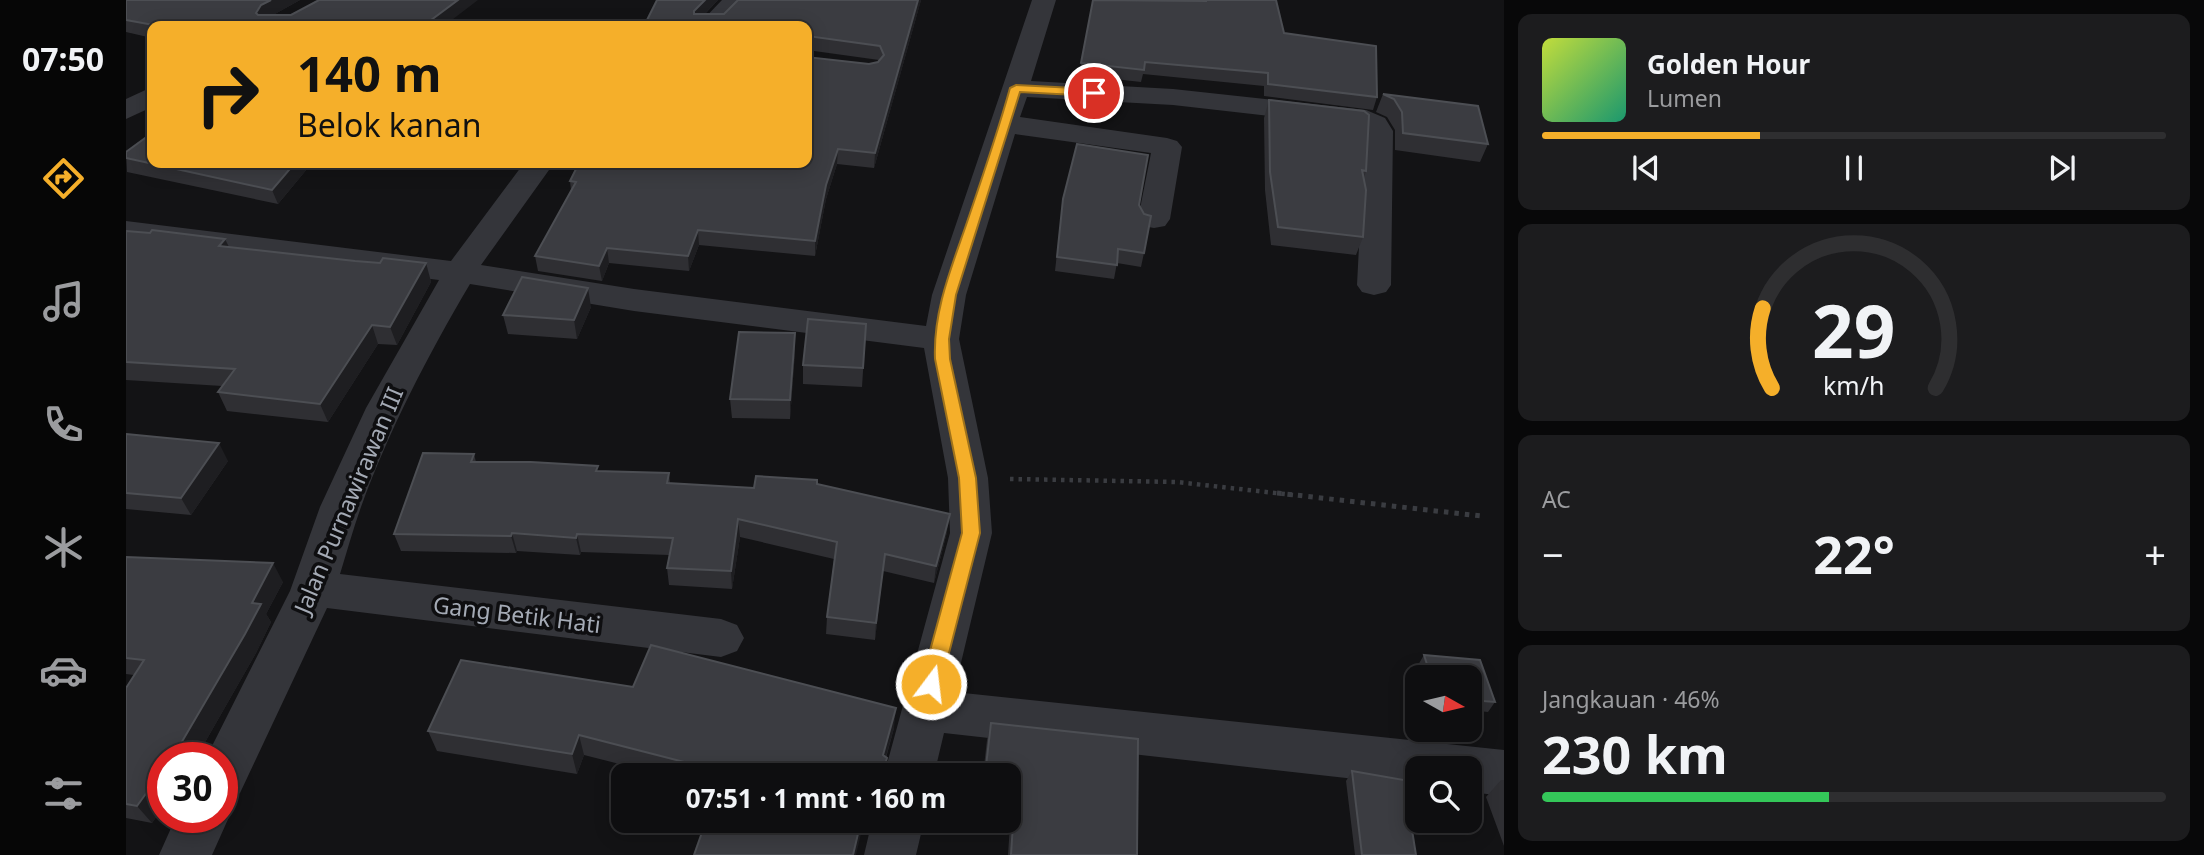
<!DOCTYPE html>
<html lang="id">
<head>
<meta charset="utf-8">
<style>
	body { margin:0; font-family:"Noto Sans",sans-serif; background:#1c1c1e; color:#f1f3f6; height:100vh; display:flex; flex-direction:column; font-size:26px; white-space:nowrap }
	* { box-sizing:border-box; margin:0 }
	p { font-size:23px; color:#9b9c9f }
	.icon { flex:none; width:38px; height:38px; fill:none; stroke:currentColor; stroke-width:2; stroke-linecap:round; stroke-linejoin:round }
	.map { position:relative; flex:1; overflow:hidden }
	.panel { display:flex; flex-direction:column; gap:14px; padding:14px; background:#080809; width:700px }
	.panel>* { flex:none }
	.guide { position:absolute; left:21px; top:21px; width:665px; height:147px; border-radius:14px; box-shadow:0 4px 18px #0003,0 0 0 2px #2e2e30; background:#f5af2a; color:#111; overflow:hidden }
	.needle { width:46px; rotate:98deg }
	.fabs { position:absolute; left:1279px; top:665px; display:grid; gap:14px }
	.fabs a { display:grid; place-items:center; width:77px; height:77px; border-radius:14px; background:#0e0e10; box-shadow:0 4px 18px #0003,0 0 0 2px #2e2e30; font-size:35px }
	.speed { position:absolute; left:21px; top:742px; display:flex; gap:14px; font-size:35px; font-weight:700; text-align:center }
	.speed>* { display:grid; place-content:center; width:91px; height:91px; border-radius:50%; background:#0e0e10; box-shadow:0 4px 18px #0003,0 0 0 2px #2e2e30; line-height:1 }
	.speed .limit { border:10px solid #d22; background:#fff; color:#111 }
	.pin { position:absolute; display:grid; place-items:center; width:60px; height:60px; color:#fff; margin:-30px; border:4px solid #fff; border-radius:50%; box-shadow:0 2px 7px #0007 }
	.me { position:absolute; width:77px; margin:-38px; rotate:15deg; stroke-linejoin:round; filter:drop-shadow(0 0 5px #0008) }
	.turn { display:flex; align-items:center; gap:24px; height:147px; padding:0 35px; font-size:32px }
	.turn .icon { width:91px; height:91px; stroke-width:2.5 }
	.turn b { display:block; font-size:49px; line-height:60px }
	.big { font-size:52px; font-weight:700; line-height:1.1 }
	.panel .widget { flex:1; display:flex; flex-direction:column; justify-content:center; gap:10px; min-width:0; padding:0 24px; border-radius:14px; background:#1c1c1e }
	.panel .dial { align-items:center; gap:0 }
	.dial svg { height:182px; overflow:visible; fill:none; stroke:#2e2e30; stroke-width:7; stroke-linecap:round; text-anchor:middle }
	.dial text { fill:#f1f3f6; stroke:none }
	.song { display:flex; align-items:center; gap:21px }
	.cover { width:84px; height:84px; border-radius:10px; background:linear-gradient(135deg,hsl(70 70% 55%),hsl(160 70% 35%)) }
	.played { height:7px; border-radius:4px; background:linear-gradient(90deg,#f5af2a 35%,#2e2e30 35%) }
	.keys { display:flex; justify-content:space-around; direction:ltr }
	.heat { display:flex; justify-content:space-between; align-items:center; font-size:38px; direction:ltr }
	.charge { height:10px; border-radius:5px; background:linear-gradient(90deg,#34c759 46%,#2e2e30 0) }
	.trip { position:absolute; left:485px; top:763px; width:410px; height:70px; border-radius:14px; background:#0e0e10; box-shadow:0 4px 18px #0003,0 0 0 2px #2e2e30; font-weight:700; line-height:70px; text-align:center }
	main { display:flex; flex:1; min-height:0 }
	.menu { display:flex; flex-direction:column; width:126px; justify-content:space-around; align-items:center; background:#060606; color:#9b9c9f }
	.menu .icon { width:49px; height:49px }
	.menu .current { color:#f5af2a }
	.menu b { font-size:32px; color:#f1f3f6 }
	.map>svg:first-child { display:block }
	.lines { fill:none; stroke-linecap:round; stroke-linejoin:round }
	.path-far1 { stroke:#3a3c41; stroke-width:4.5; stroke-dasharray:3.5 5; stroke-linecap:butt }
	.path { stroke:#3a3c41; stroke-width:5; stroke-dasharray:4.5 6; stroke-linecap:butt }
	.street { fill:#34353a; fill-rule:evenodd }
	.wall { fill:#2f2f33 }
	.shaded-wall { fill:#1e1e21 }
	.building { fill:#3b3c41; stroke:#4c4e53; stroke-width:2 }
	.route { fill:#f5af2a; stroke:#9f721b; stroke-width:2 }
	.labels { text-anchor:middle; dominant-baseline:central; stroke-width:7; stroke-linejoin:round; paint-order:stroke }
	.street-label { font-size:23px; fill:#a4aab5; stroke:#0e0e10 }
</style>
</head>
<body>
<main>
<nav class="menu">
<b>07:50</b>
<svg class="icon current" aria-label="directions" viewBox="0 0 24 24"><path d="M12 3l9 9-9 9-9-9zM9 14v-3h6M13 9l2 2-2 2"/></svg>
<svg class="icon" aria-label="music" viewBox="0 0 24 24"><path d="M9 18V5l10-2v13"/><circle cx="6" cy="18" r="3"/><circle cx="16" cy="16" r="3"/></svg>
<svg class="icon" aria-label="phone" viewBox="0 0 24 24"><path d="M5 4h4l2 5-3 2q2 4 5 5l2-3 5 2v4C11 20 4 13 5 4z"/></svg>
<svg class="icon" aria-label="climate" viewBox="0 0 24 24"><path d="M12 3v18M4 7l16 10M4 17L20 7"/></svg>
<svg class="icon" aria-label="car" viewBox="0 0 24 24"><path d="M5 17H2v-5l4-1 3-4h7l3 4 3 1v5h-3M9 17h6M6 11h13"/><circle cx="7" cy="17" r="2"/><circle cx="17" cy="17" r="2"/></svg>
<svg class="icon" aria-label="filters" viewBox="0 0 24 24"><path d="M4 7h16M4 17h16"/><circle cx="9" cy="7" r="2"/><circle cx="15" cy="17" r="2"/></svg>
</nav>
<div class="map">
<svg width="1378" height="855" viewBox="0 0 1378 855">
	<rect width="100%" height="100%" fill="#131315"/>
	<g class="lines">
		<!-- path-far1 -->
		<path class="path-far1" d="M884 479 1051 482 1167 495"/>
		<!-- path -->
		<path class="path" d="M1151 493 1355 516"/>
		<!-- street -->
		<path class="street" d="M596 0H622L597 26H571Z
			M906 0H930L905 81 1047 89 1240 110 1259 118 1267 131 1265 285 1260 292 1248 295 1236 292 1231 285 1239 131 1232 126 1047 105 901 97 894 117 1041 138 1051 141 1056 147 1044 219 1039 226 1028 228 1017 226 1012 219 1025 153 889 134 840 295 833 339 862 478 866 533 828 692 1378 750V796L1344 792V768H1292V786L818 733 808 775H758L824 533 822 478 798 348 508 311 344 284C302 355 263 430 235 507 227 529 221 552 214 574L595 619 611 625 618 638 611 651 595 657 201 608 114 793 96 800V758H80L164 591 194 507 240 408 313 280 0 241V221L325 261 398 163H428L355 265 508 289 800 326 806 295Z
			M26 87V107L0 119V99Z
			M96 802 103 817 86 855H33L50 817H96Z
			M746 821H798L790 855H738Z"/>
	</g>
	<!-- wall -->
	<path class="wall" d="M0 0H174L147 15 318 26H26V38L0 32Z
		M531 0H592L579 14H598L612 0H795L748 168 711 164 700 199 689 256 573 245 563 271 483 263 476 281 412 271 409 256 445 190 444 181 743 64 752 62 753 60 681 50V26H518Z
		M967 0 1077 1V0H1150L1158 33 1251 97 1247 110 1138 96V86L1017 74 1015 82 953 75Z
		M1257 94 1362 144 1354 162 1269 150V130L1261 117 1250 112Z
		M1143 100 1240 171 1238 178 1237 237 1230 255 1145 245 1139 190 1138 118Z
		M0 152 186 163 152 204 1 172Z
		M937 199 1013 205 1018 253 1015 267 991 263 988 279 929 271Z
		M0 231 103 247 229 261 254 263H300L305 282 271 345 252 344 202 422 101 411 92 392 96 386 0 380Z
		M465 307 451 339 382 334 377 315Z
		M740 324 736 387 677 384V365Z
		M669 333V352L664 419 606 418 604 399Z
		M0 434 102 461 65 515 0 509Z
		M348 454 350 462 473 471 543 473 544 483 628 488 691 484 821 532 808 583 757 571 749 640 700 634 701 617 708 559 614 537 606 589 543 585 541 568 543 555 455 552 454 555 391 551 390 553 275 551 268 534Z
		M0 557 157 582 140 614 145 622 130 653 70 758H37V807L26 823 0 818V688L8 675 0 674Z
		M1298 655 1354 660 1369 702 1362 712 1344 710V677H1296L1292 665Z
		M865 723 1011 855H882L885 810 882 809V775H857L861 740Z
		M768 728 760 758 759 775H537L458 755 451 774 311 751 302 731Z
		M1226 771 1290 855H1229L1220 781Z
		M1375 780H1378V846L1360 797Z"/>
	<!-- shaded-wall -->
	<path class="shaded-wall" d="M145 0H174L140 19 134 26 130 13 135 5Z
		M332 0H352L318 26H297Z
		M579 0H592L569 24 568 11Z
		M792 0H795L748 168 749 153Z
		M712 149 711 164 700 199 689 256V241L700 185Z
		M169 163H186L152 204 146 190Z
		M572 230 573 245 563 271 562 256Z
		M99 239 108 257 93 246Z
		M481 248 483 263 476 281 473 266Z
		M300 263 305 282 271 345 264 327Z
		M462 288 465 307 451 339 448 320Z
		M246 325 252 344 202 422 194 404Z
		M669 333V352L664 419V400Z
		M93 443 102 461 65 515 55 498Z
		M824 514 821 532 808 583 810 566Z
		M612 519 614 537 606 589 605 571Z
		M386 533 391 551 390 553 385 536Z
		M451 534 455 552 454 555 450 538Z
		M759 554 757 571 749 640 750 623Z
		M147 563 157 582 140 614 145 622 130 653 70 758H45Z
		M770 708 768 728 755 774 757 755Z
		M453 735 458 755 451 774 446 754Z
		M761 758 759 775H756Z
		M37 770V807L26 823 11 806Z
		M735 821H738L730 855H727Z"/>
	<!-- building -->
	<path class="building" d="M0 0H145L135 5 130 13 132 15H165L193 0H332L297 26H33L0 20Z
		M531 0H579L568 11V14H598L612 0H792L749 153 712 149 700 185 689 241 572 230 562 256 481 248 473 266 409 256 450 182 444 181 453 163H681V57L743 64 752 62 758 55 754 46 681 36V26H518Z
		M967 0 1080 1V0H1150L1158 33 1250 46 1251 97 1142 84V73L1019 62 1018 70 955 63Z
		M1257 94 1352 106 1362 144 1277 133 1276 112 1268 99Z
		M1143 100 1238 111 1243 115 1240 171 1236 170 1240 190 1237 237 1152 227 1144 172Z
		M26 133V163H169L146 190 0 158V152Z
		M951 144 1022 155 1013 205 1018 214 1025 216 1018 253 992 249 991 265 931 257 937 199Z
		M26 230 99 239 93 246 229 261 254 263 257 258 300 263 264 327 246 325 194 404 92 392 109 369 0 362V231L24 233Z
		M396 277 462 288 448 320 377 315Z
		M682 319 740 324 737 368 677 365Z
		M613 332 669 333 664 400 604 399Z
		M0 434 93 443 55 498 0 493Z
		M297 453 348 454 345 462H405L472 466 470 471 543 473 541 483 628 488 630 476 691 480V484L824 514 810 566 759 554 750 623 701 617 711 542 612 519 605 571 541 568 547 538 451 534 450 538 386 533 385 536 268 534Z
		M0 557 147 563 126 603 135 604 119 634 54 745 45 758H37V770L11 806 0 804V688L18 660 0 658Z
		M525 645 770 708 757 755 761 758 756 775H596L597 772 453 735 446 754 302 731 335 660 507 687Z
		M1298 655 1354 660 1369 702 1344 700V677H1305Z
		M865 723 1012 739 1011 855H885L889 793 882 792V775H859Z
		M1226 771 1278 780 1290 855H1236Z
		M580 821H735L727 855H568Z"/>
	<!-- route -->
	<path class="route" d="M890 85 968 89 974 93 968 96 894 92 830 295 823 339 824 359 850 478 854 533 815 684 812 690 805 693 798 690 795 684 836 533 833 478 809 359C807 313 824 271 839 228 855 181 871 135 884 88Z"/>
	<g class="labels">
		<!-- street labels -->
		<g class="street-label">
			<text transform="translate(222 500) rotate(-67)">Jalan Purnawirawan III</text>
			<text transform="translate(391 614) rotate(7)">Gang Betik Hati</text>
		</g>
	</g>
</svg>
<div class="fabs">
<a><svg class="needle" viewBox="-14 -14 28 28"><path d="M0-13l5 13h-10z" fill="#e53935"/><path d="M0 13l5-13h-10z" fill="#9b9c9f"/></svg></a>
<a><svg class="icon" aria-label="search" viewBox="0 0 24 24"><circle cx="10" cy="10" r="6"/><path d="M15 15l6 6"/></svg></a>
</div>
<div class="speed"><div class="limit">30</div></div>
<div class="pin" style="left:968px;top:93px;background:#d93025"><svg class="icon" aria-label="arrive" viewBox="0 0 24 24"><path d="M6 21V4h12l-3 4 3 4H6"/></svg></div>
<svg class="me" style="left:805px;top:684px" viewBox="-20 -20 40 40"><circle r="17" fill="#f5af2a" stroke="#fff" stroke-width="3"/><path d="M0-11L8 9 0 5-8 9z" fill="#fff"/></svg>
<div class="trip">07:51 · 1 mnt · 160 m</div>
<div class="guide">
<div class="turn"><svg class="icon" aria-label="right" viewBox="0 0 24 24"><path d="M7 20v-9h11M14 6l5 5-5 5"/></svg><div><b>140 m</b>Belok kanan</div></div>
</div>
</div>
<section class="panel">
<div class="widget">
<div class="song"><i class="cover"></i><div><b>Golden Hour</b><p>Lumen</p></div></div>
<div class="played"></div>
<div class="keys"><svg class="icon" aria-label="previous" viewBox="0 0 24 24"><path d="M18 5L8 12l10 7zM5 5v14"/></svg><svg class="icon" aria-label="pause" viewBox="0 0 24 24"><path d="M8 5v14M16 5v14"/></svg><svg class="icon" aria-label="next" viewBox="0 0 24 24"><path d="M6 5l10 7-10 7zM19 5v14"/></svg></div>
</div>
<div class="widget dial"><svg viewBox="0 0 100 80">
<path d="M14 69A42 42 0 1 1 86 69"/>
<path d="M14 69A42 42 0 0 1 10 34" stroke="#f5af2a"/>
<text x="50" y="56" font-size="32" font-weight="700">29</text>
<text x="50" y="72" font-size="11">km/h</text>
</svg></div>
<div class="widget"><p>AC</p>
<div class="heat"><a>−</a><b class="big">22°</b><a>+</a></div>
</div>
<div class="widget"><p>Jangkauan · 46%</p><b class="big">230 km</b><div class="charge"></div></div>
</section>
</main>
</body>
</html>
